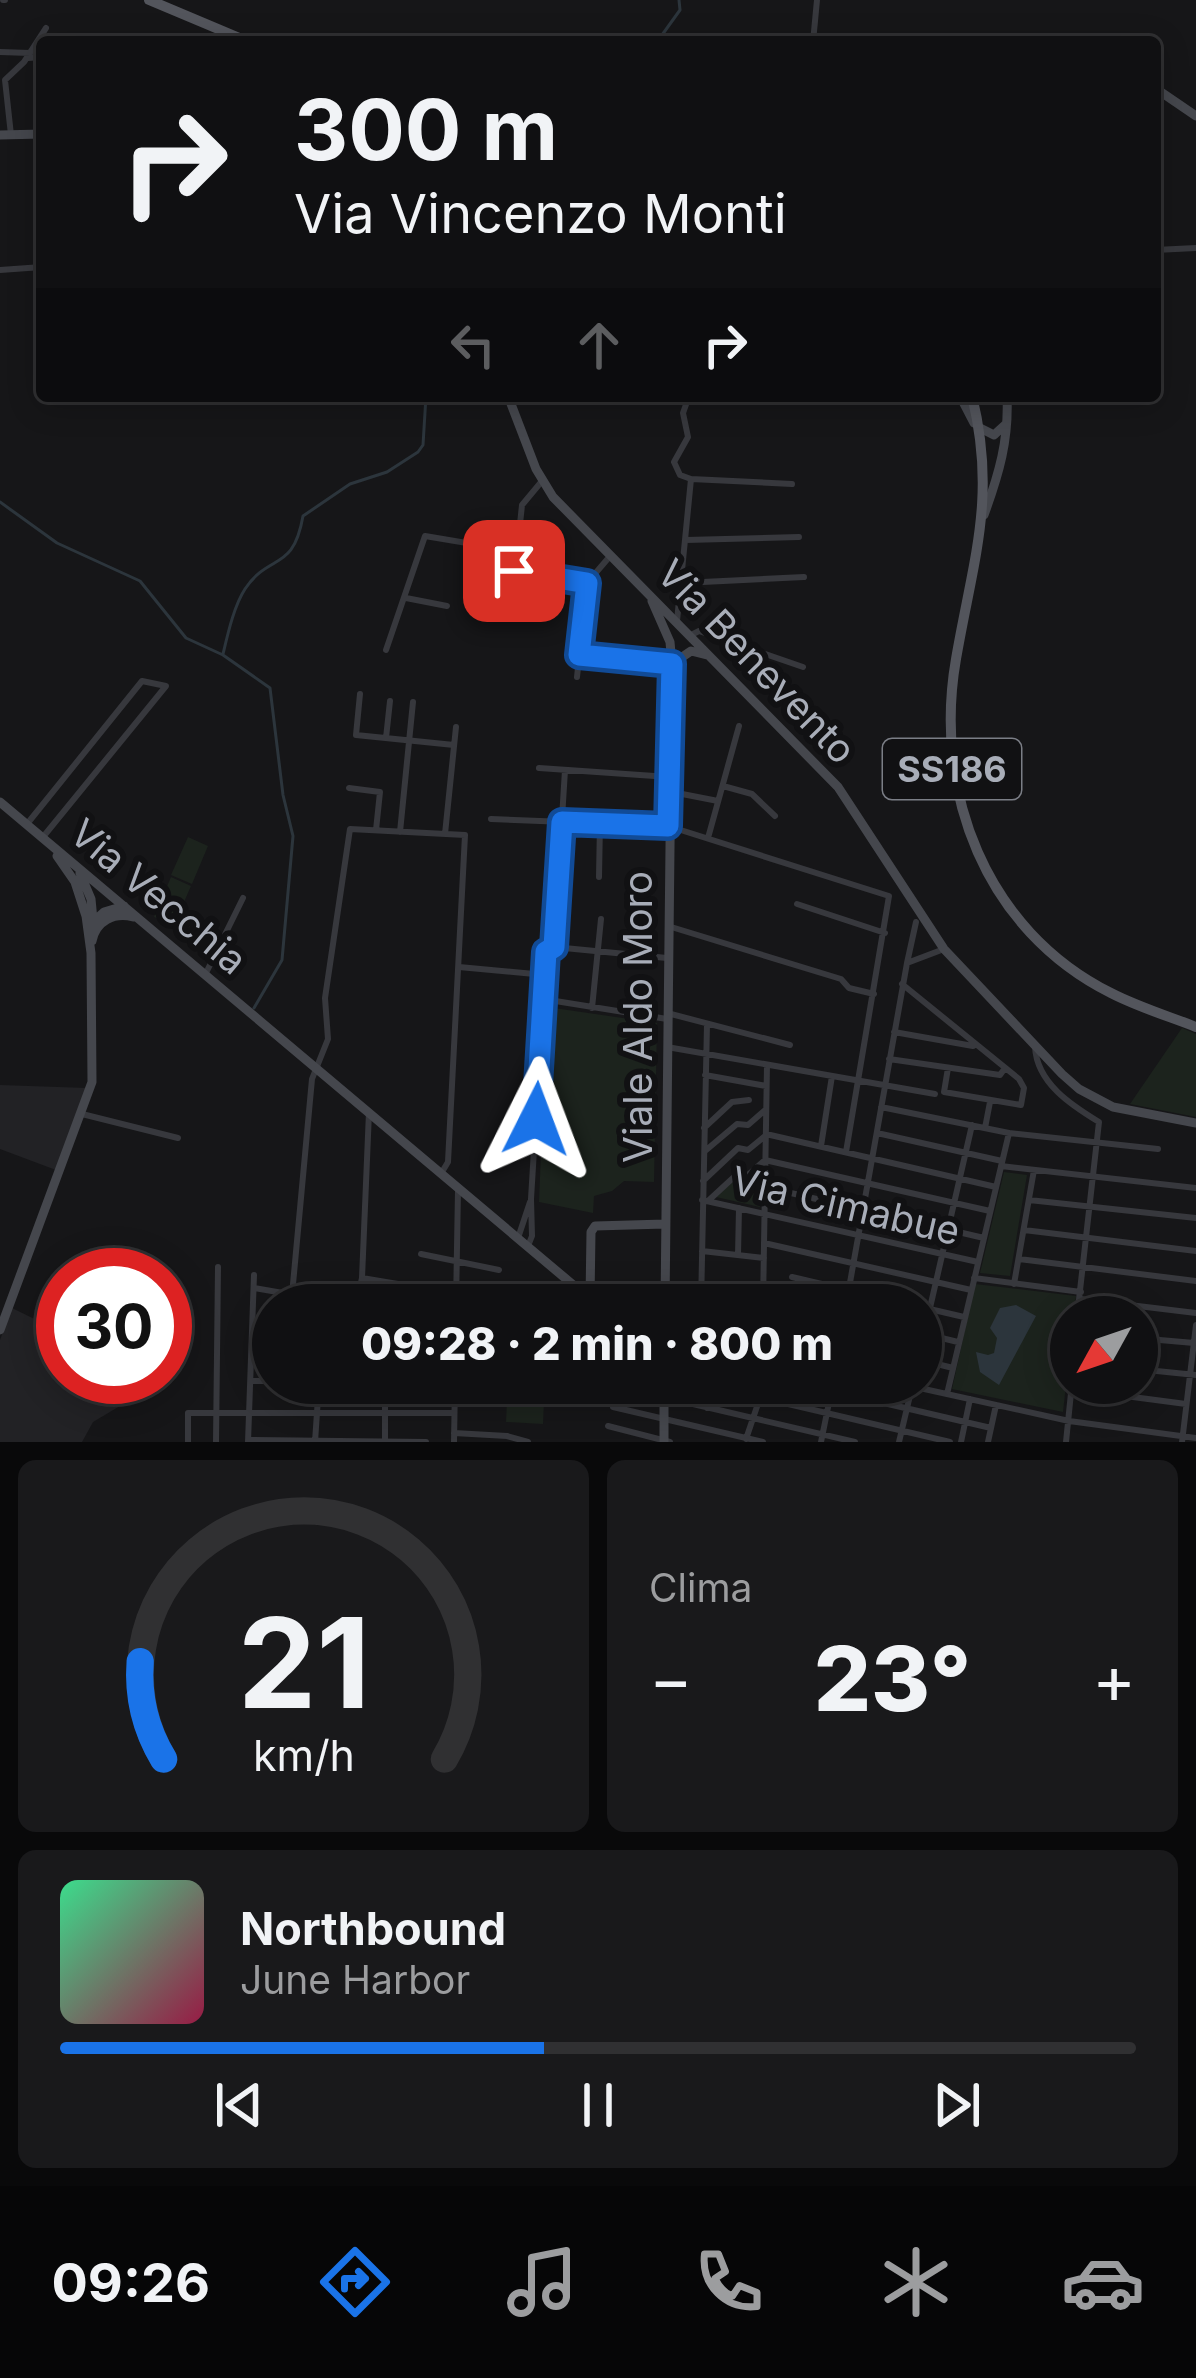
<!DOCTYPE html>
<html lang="it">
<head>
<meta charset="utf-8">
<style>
	body { margin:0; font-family:Inter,sans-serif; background:#19191b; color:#f1f3f6; height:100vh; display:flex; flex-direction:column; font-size:45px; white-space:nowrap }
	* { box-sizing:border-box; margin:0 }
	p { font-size:39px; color:#9c9d9f }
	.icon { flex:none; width:66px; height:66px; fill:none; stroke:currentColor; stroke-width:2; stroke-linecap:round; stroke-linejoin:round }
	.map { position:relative; height:1442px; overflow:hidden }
	.side { display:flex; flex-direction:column; gap:18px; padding:18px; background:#09090a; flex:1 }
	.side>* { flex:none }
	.hud { position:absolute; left:36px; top:36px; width:1125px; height:366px; border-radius:12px; box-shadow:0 6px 30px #0003,0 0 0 3px #303032; background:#101012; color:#f1f3f6; overflow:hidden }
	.needle { width:78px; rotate:230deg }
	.tools { position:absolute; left:1050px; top:1296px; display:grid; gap:24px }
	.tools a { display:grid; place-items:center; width:108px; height:108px; border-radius:50%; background:#101012; box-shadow:0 6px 30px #0003,0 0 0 3px #303032; font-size:60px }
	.speed { position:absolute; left:36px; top:1248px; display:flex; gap:24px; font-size:60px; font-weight:700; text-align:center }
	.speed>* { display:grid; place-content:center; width:156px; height:156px; border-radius:50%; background:#101012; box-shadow:0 6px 30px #0003,0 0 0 3px #303032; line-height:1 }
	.speed .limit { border:18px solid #d22; background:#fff; color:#111 }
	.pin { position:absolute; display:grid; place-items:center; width:102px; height:102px; color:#fff; margin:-51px; border-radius:24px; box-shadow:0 6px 18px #0006 }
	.me { position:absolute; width:132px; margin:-66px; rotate:3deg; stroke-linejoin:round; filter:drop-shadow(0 0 9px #0008) }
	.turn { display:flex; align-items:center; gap:42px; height:252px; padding:0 60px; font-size:54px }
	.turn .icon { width:156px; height:156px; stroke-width:2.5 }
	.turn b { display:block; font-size:84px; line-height:102px }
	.lanes { display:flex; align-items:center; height:114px; padding:0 60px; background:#0003; justify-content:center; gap:60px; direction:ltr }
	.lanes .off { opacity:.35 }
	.big { font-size:90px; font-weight:800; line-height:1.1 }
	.side .card { flex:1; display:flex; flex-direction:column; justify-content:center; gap:18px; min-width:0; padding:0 42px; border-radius:18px; background:#19191b }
	.side .dial { align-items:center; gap:0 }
	.dial svg { height:312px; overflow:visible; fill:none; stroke:#303032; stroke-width:7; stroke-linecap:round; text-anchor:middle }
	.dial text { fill:#f1f3f6; stroke:none }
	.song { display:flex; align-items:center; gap:36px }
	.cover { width:144px; height:144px; border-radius:18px; background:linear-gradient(135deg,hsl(150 70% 55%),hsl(340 70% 35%)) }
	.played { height:12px; border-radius:6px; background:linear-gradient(90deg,#1a73e8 45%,#303032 45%) }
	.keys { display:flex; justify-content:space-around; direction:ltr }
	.heat { display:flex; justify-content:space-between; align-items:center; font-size:66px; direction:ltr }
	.side .tiles { flex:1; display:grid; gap:18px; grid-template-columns:1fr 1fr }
	.card:last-child { grid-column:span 2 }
	.trip { position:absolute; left:252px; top:1284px; width:690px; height:120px; border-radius:60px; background:#101012; box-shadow:0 6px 30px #0003,0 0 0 3px #303032; font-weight:800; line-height:120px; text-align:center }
	.tab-bar { display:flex; height:192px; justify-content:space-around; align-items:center; background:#060607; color:#9c9d9f }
	.tab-bar .icon { width:84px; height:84px }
	.tab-bar .current { color:#1a73e8 }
	.tab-bar b { font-size:54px; color:#f1f3f6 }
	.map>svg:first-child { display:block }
	.built { fill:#222225 }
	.green { fill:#1c231d }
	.water { fill:#2c353c }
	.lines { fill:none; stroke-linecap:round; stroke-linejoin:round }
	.stream { stroke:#2c353c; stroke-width:3 }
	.street { stroke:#37383d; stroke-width:6 }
	.secondary { stroke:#45474d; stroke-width:9 }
	.primary { stroke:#53555c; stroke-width:10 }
	.route-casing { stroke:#114b97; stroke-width:30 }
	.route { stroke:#1a73e8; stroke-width:21 }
	.labels { text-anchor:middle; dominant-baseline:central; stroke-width:12; stroke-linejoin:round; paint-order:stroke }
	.shield { fill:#111113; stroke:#7b7e86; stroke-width:3 }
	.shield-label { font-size:36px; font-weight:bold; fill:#a8adb8 }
	.street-label { font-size:39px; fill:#a8adb8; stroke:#111113 }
</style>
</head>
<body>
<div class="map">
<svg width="1196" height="1442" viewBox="0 0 1196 1442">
	<rect width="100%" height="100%" fill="#161618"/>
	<!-- built -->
	<path class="built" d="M0 1085 87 1088 56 1170 0 1149Z
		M12 1308 63 1333V1377H152L157 1384 93 1422 82 1442H0V1340Z"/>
	<!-- green -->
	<path class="green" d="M188 837 208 846 192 884 171 875Z
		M171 877 191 886 174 925 154 917Z
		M547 1007 657 1023 654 1182 624 1181 612 1191 594 1196 593 1213 539 1202Z
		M1182 1028 1196 1034V1117L1130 1104Z
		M1004 1172 1027 1175 1010 1276 980 1273Z
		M736 1179 749 1194 760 1184V1207L716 1197Z
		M975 1284 1076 1296 1063 1412 952 1389Z
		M505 1289 571 1291V1305H504Z
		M502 1383H568V1395L501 1393Z
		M507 1400 544 1402 543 1424 506 1422Z"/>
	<!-- water -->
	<path class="water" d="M1016 1305 1036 1316 999 1385 980 1372 976 1352 988 1355 994 1353 997 1338 990 1328 1000 1308Z"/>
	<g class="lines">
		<!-- stream -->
		<path class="stream" d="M657 42 680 10 679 0
			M0 502 57 543 140 581 186 638 223 655 270 688 283 795 293 836 282 960 254 1008
			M223 654C228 633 234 606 245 589 270 552 293 573 303 516L350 484 387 472 418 452 423 445 426 396"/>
		<!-- street -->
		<path class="street" d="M3 0H5
			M813 42 817 0
			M0 52 30 53
			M28 58 42 57
			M11 135 5 80 24 62 46 28
			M1155 250 1196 248
			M0 270 42 267
			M689 396 683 413 688 437 674 462 680 475 691 479
			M691 479 792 484
			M686 540 799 537
			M514 571 587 583
			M682 583 804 577
			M406 598 447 606
			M511 609 522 505 542 481
			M677 621 691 479
			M691 635 699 631 803 667
			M386 650 425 536 515 551
			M580 655 672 664
			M577 677 587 583 611 555
			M360 694 356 735 454 745
			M386 738 390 701
			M539 768 669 777
			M723 786 752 794 775 816
			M349 788 380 792 376 830
			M672 792 718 801
			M491 819 668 826 889 896 846 1152
			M27 824 142 681 166 686 43 837
			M400 832 413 702
			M445 834 456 727
			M708 838 739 726
			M599 877 600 823
			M797 904 885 933
			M668 926 841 979 849 988 874 994
			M554 947 667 958
			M907 963 916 922
			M459 967 545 975
			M205 975 243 898
			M902 984 1019 1079 1024 1088 1021 1105 944 1092 948 1068
			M543 999 667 1019
			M592 1008 601 919
			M667 1013 790 1045
			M894 1032 973 1046
			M667 1047 935 1094
			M1035 1047C1037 1083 1071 1105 1099 1122L1077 1317
			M889 1059 1000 1075 1005 1068
			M705 1075 766 1086
			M881 1107 1009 1133 1158 1149
			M82 1114 178 1138
			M704 1128 732 1102 749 1100
			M985 1128 990 1102
			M877 1133 1002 1161
			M766 1134 996 1187
			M821 1146 832 1076
			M705 1151 737 1124 748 1125 764 1111
			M1001 1166 1196 1188
			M703 1181 738 1148 748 1150 765 1136
			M765 1187 984 1238
			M702 1200 978 1262
			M1029 1200 1196 1218
			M708 1201 734 1177 748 1175 765 1160 990 1211
			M1024 1230 1196 1251
			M518 1238 530 1202
			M764 1243 971 1290
			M528 1246 532 1236 531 1199 546 952 554 947 565 770
			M702 1251 764 1258
			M421 1254 499 1270
			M738 1255 739 1208
			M1019 1259 1196 1281
			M792 1277 911 1305
			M362 1278 493 1300
			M974 1278 1081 1292
			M1014 1284 1034 1170
			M254 1288 352 1305
			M292 1295 312 1079 328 1039 325 998 350 829 465 835 448 1162 442 1172
			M1080 1299 1196 1313
			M792 1304 795 1305
			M356 1305 362 1278 369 1112
			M456 1305 458 1190
			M701 1305 707 1024
			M763 1305 767 1065
			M846 1305 907 963 944 949
			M921 1307 964 1317
			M925 1334 958 1342
			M1137 1338 1194 1343
			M252 1346 273 1347
			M921 1347 972 1125
			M921 1360 953 1368
			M1137 1369 1196 1375
			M251 1381H273
			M699 1383 950 1442
			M798 1383 991 1428
			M897 1383 1069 1421 1196 1438
			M616 1386 855 1442
			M1072 1389 1186 1404
			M947 1394 1009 1133
			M613 1407 763 1442
			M707 1408 713 1383
			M608 1426 670 1442
			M454 1433 507 1436 528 1442
			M746 1439 765 1383
			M248 1440 426 1442
			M188 1442V1413H454
			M216 1442 218 1267
			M248 1442 254 1275
			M315 1442 319 1383
			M385 1442V1383
			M454 1442 455 1383
			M821 1442 833 1383
			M899 1442 912 1387
			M961 1442 970 1399
			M988 1442 996 1405
			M1066 1442 1072 1383
			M1182 1442 1196 1325"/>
		<!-- secondary -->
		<path class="secondary" d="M1155 88 1196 116
			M0 135 42 134
			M508 396 536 469 553 497 838 787 944 949 1062 1074 1079 1089 1113 1107 1196 1123
			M960 396 974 423
			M980 428 994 435 1006 424
			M984 515C999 474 1009 440 1007 396
			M652 601 670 642 672 664 665 1305
			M672 664 691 651 707 655
			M0 802 597 1305
			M80 873 91 899 94 931
			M93 922 104 912 124 906
			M92 941C96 921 114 912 133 917
			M590 1299 591 1232 595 1226 665 1224
			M0 1330 92 1082 91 953 86 916 75 882 57 856
			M664 1442V1383"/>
		<!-- primary -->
		<path class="primary" d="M149 0 249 42
			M972 396C997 498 973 560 956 659 933 791 985 930 1111 993 1138 1007 1168 1016 1196 1027"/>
	</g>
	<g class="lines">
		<defs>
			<path id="route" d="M514 571 587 583 579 655 672 664 668 826 562 822 554 947 546 952 536 1119"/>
		</defs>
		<!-- route casing -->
		<use href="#route" class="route-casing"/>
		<!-- route -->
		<use href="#route" class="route"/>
	</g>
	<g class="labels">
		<!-- shield labels -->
		<rect class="shield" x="883" y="739" width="138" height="60" rx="9"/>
		<g class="shield-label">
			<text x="952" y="769">SS186</text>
		</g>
		<!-- street labels -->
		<g class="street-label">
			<text transform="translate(757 661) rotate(46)">Via Benevento</text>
			<text transform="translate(159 896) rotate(40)">Via Vecchia</text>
			<text transform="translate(637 1017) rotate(-90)">Viale Aldo Moro</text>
			<text transform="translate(846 1205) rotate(13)">Via Cimabue</text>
		</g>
	</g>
</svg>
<div class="tools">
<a><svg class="needle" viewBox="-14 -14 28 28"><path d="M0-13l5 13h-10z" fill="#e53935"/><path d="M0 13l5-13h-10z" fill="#9c9d9f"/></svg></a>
</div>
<div class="speed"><div class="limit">30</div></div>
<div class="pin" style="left:514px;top:571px;background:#d93025"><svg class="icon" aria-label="arrive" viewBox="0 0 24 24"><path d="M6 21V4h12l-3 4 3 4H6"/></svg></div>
<svg class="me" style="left:536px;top:1119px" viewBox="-20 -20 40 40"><path d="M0-17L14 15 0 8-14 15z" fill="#1a73e8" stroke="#fff" stroke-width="4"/></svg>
<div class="trip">09:28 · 2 min · 800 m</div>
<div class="hud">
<div class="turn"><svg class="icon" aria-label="right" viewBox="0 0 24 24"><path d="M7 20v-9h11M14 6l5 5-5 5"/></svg><div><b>300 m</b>Via Vincenzo Monti</div></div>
<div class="lanes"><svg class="icon off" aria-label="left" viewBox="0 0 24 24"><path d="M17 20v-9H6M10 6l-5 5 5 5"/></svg><svg class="icon off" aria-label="ahead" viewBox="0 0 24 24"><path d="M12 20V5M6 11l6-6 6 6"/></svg><svg class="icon" aria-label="right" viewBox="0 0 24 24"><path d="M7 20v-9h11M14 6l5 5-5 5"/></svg></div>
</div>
</div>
<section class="side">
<div class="tiles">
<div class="card dial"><svg viewBox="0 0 100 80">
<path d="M14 69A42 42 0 1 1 86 69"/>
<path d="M14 69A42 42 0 0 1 8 44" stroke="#1a73e8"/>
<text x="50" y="56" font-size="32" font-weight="700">21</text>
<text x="50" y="72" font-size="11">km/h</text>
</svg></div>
<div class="card"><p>Clima</p>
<div class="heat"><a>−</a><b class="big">23°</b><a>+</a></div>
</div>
<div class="card">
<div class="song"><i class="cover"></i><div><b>Northbound</b><p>June Harbor</p></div></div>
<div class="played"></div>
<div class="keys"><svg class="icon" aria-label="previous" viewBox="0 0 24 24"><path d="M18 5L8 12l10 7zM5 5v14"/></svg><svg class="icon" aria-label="pause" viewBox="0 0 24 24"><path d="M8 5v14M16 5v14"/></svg><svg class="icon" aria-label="next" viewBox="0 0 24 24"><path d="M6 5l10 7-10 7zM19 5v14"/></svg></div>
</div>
</div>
</section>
<nav class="tab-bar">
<b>09:26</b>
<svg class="icon current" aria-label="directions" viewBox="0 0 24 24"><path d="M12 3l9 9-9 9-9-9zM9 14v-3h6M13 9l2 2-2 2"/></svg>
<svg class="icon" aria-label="music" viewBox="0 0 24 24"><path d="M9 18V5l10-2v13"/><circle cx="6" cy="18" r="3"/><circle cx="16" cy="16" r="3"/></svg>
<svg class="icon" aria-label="phone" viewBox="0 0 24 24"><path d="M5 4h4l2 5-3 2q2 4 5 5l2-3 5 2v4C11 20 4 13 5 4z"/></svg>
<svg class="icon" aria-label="climate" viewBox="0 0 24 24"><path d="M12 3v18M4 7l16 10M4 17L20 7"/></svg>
<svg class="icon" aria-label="car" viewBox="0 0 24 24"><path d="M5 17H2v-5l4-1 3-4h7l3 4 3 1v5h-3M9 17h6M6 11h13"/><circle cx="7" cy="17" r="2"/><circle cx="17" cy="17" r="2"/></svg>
</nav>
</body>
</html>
